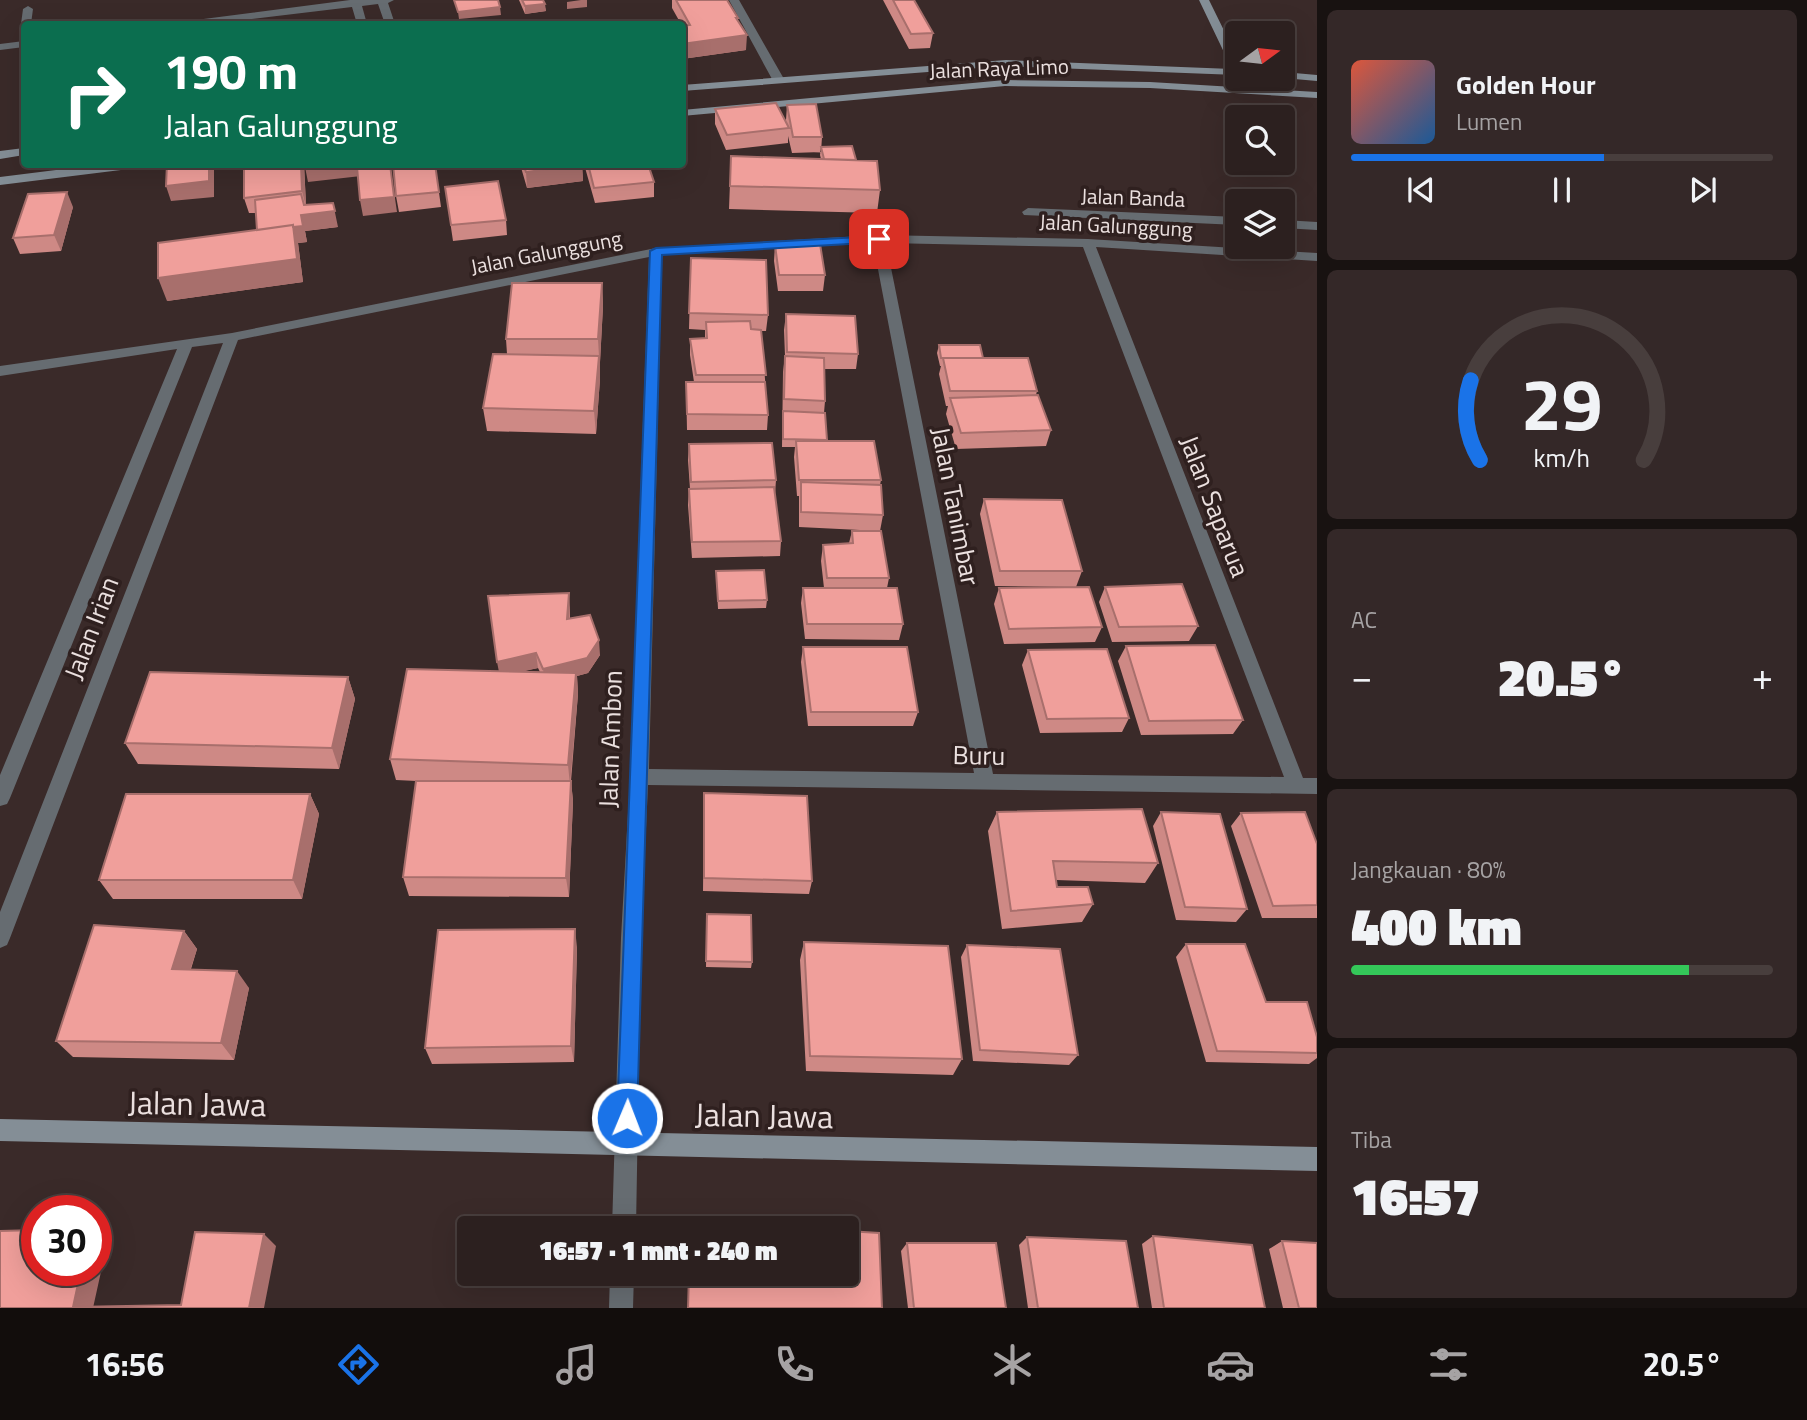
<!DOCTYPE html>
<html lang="id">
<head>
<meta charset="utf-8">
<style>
	body { margin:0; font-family:"Titillium Web",sans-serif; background:#342828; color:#f1f3f6; height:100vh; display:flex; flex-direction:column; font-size:26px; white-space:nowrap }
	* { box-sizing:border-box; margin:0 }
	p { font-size:23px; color:#a6a3a4 }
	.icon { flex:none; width:38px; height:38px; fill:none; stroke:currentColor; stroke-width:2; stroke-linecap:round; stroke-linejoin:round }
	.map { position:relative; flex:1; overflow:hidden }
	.panel { display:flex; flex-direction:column; gap:10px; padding:10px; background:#181211; width:490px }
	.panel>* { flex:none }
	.banner { position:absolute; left:21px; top:21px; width:665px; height:147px; border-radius:7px; box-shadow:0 7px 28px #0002,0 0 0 2px #483e3d; background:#0b6e4f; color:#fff; overflow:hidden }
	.needle { width:46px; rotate:75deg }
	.controls { position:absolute; left:1225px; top:21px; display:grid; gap:14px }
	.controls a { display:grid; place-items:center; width:70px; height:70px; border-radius:7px; background:#2c201f; box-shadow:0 7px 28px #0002,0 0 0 2px #483e3d; font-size:35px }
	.speed { position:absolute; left:21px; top:1195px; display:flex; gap:14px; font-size:35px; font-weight:700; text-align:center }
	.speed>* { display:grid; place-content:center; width:91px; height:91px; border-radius:50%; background:#2c201f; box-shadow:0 7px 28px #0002,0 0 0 2px #483e3d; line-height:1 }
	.speed .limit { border:10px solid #d22; background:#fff; color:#111 }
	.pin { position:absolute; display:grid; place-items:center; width:60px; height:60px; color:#fff; margin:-30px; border-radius:14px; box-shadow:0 4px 10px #0006 }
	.me { position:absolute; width:77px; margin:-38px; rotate:1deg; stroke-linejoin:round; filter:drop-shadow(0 0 5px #0008) }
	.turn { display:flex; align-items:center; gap:24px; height:147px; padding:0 28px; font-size:32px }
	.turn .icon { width:91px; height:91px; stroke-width:2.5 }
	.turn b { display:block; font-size:49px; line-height:60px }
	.big { font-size:52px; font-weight:800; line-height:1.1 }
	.panel .tile { flex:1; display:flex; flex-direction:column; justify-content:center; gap:10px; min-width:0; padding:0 24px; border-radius:10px; background:#342828 }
	.panel .dial { align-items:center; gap:0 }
	.dial svg { height:182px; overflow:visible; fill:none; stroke:#483e3d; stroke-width:7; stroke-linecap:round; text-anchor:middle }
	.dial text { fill:#f1f3f6; stroke:none }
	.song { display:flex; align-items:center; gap:21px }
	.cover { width:84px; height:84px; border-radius:10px; background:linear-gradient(135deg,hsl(10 70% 55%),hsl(210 70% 35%)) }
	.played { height:7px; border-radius:4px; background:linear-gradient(90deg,#1a73e8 60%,#483e3d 60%) }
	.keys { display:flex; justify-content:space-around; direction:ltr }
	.heat { display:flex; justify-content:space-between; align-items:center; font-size:38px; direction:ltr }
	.charge { height:10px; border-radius:5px; background:linear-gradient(90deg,#34c759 80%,#483e3d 0) }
	.trip { position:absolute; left:457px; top:1216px; width:402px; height:70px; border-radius:7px; background:#2c201f; box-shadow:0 7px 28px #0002,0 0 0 2px #483e3d; font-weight:800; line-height:70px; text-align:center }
	.dock { display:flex; height:112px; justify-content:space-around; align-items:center; background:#120d0c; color:#a6a3a4 }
	.dock .icon { width:49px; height:49px }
	.dock .selected { color:#1a73e8 }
	.dock b { font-size:32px; color:#f1f3f6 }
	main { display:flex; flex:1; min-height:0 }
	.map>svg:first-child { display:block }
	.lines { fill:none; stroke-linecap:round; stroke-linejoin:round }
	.street { fill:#666c71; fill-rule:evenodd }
	.secondary { fill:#848e96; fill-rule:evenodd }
	.wall { fill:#ce8985; fill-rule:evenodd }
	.shaded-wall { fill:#a86f6c }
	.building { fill:#f09f9b; stroke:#a86f6c; stroke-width:2 }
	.route { fill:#1a73e8; stroke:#114b97; stroke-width:2 }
	.labels { text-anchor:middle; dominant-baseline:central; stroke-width:7; stroke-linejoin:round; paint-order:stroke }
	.far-street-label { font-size:21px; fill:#ebe0df; stroke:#2f201f }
	.street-label { font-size:26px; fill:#ebe0df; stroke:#2f201f }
	.near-street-label { font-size:32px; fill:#ebe0df; stroke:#2f201f }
</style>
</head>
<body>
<main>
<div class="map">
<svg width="1317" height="1308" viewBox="0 0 1317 1308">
	<rect width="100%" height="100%" fill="#3a2a29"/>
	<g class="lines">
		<!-- street -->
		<path class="street" d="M350 0H394L388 3 395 24H385L378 4 362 6 367 24H357L352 7 210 24H183L188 21Z
			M729 0H739L784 79 782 81 772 79Z
			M28 6 33 9 31 24 24 27 21 24 23 9Z
			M24 41V47L0 50V44Z
			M1028 208 1237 217V225L1024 215 1022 212Z
			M1283 220 1317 222V230L1283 228Z
			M879 235 1088 239 1317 253V261L1096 247 1303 778H1317V794L648 785 641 938 636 1228H612L621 938 630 777 649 257 238 340 10 938 7 945 0 948V912L223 343 192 347 10 798 7 804 0 806V775L177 349 0 376V366L232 333 656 248ZM873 243 974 773 649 769 662 255ZM886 243 1083 247 1284 777 993 774Z
			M610 1274H634L633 1308H609Z"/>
		<!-- secondary -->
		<path class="secondary" d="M1199 0H1209L1237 57V75L1006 66 682 91V85L1006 60 1232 69Z
			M1283 72 1317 75V81L1283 78Z
			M1005 80 1150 82 1317 92V98L1150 88 1005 86 682 116V110Z
			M24 148V155L0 159V151Z
			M104 164H143L137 168 0 185V177Z
			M0 1119 1317 1147V1171L0 1141Z"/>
	</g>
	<!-- wall -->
	<path class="wall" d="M519 0H543L546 11 525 14Z
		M672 0H727L738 18V21L746 50 682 59V24H681L672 8Z
		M883 0H914L933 33 930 48 909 49Z
		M787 105 822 137 821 152 792 153 788 136V143L726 150 715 124V109L786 120Z
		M821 147 856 160 880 190 877 213 729 209 731 156 821 159 820 155Z
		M244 164H304L306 204 338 227 305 231 307 242 298 243 303 282 167 301 257 230 256 213H249L244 198Z
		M435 164 441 207 399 212 396 196Z
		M520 164H582L583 181 527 188Z
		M584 164H648L654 182V197L595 203Z
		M445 187 506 220 507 235 453 241Z
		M73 207 61 251 20 254 13 238Z
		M775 245 825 275 823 291H778L774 261Z
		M691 258 768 315 766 331H761L768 415 767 430H687L686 382H694L690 355V339L705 338V330L689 329Z
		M602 283 603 306 600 362V379L596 434 487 431 483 408 507 354 506 339Z
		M786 314 858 354 856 369H825V401L824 413 827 441 881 480 880 485 883 515 880 531 799 527V496H797L794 457 795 447H782L783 372 785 356 784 330Z
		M939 345 983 358 1037 391 1036 395 1051 430 1046 446 956 449 946 414 948 406H946L939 374 941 366H940L937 353Z
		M689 444 776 480 775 494 781 541 780 556 692 558 688 505 689 489H690L688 460Z
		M984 499 1082 571 1076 587 995 586 980 514Z
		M852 531 889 578 887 588 903 624 899 640 805 639 801 603 803 588H824L821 561 823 545 849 543Z
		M716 571 767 600 766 608 718 609Z
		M1105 587 1198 626 1189 641 1112 642 1099 602Z
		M999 588 1102 627 1095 642 1004 644 994 604Z
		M570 608V619L600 655 588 673 577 676 578 694 571 781 573 801 569 897 409 896 403 877 417 781 396 780 390 759 499 671ZM538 668 540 672 523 671Z
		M1126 646 1243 720 1233 734 1141 735 1118 661Z
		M803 647 918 712 913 726H808L801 662Z
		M1028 650 1129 718 1122 732 1040 733 1022 665Z
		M348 677 355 699 339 769 138 764 125 743Z
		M704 793 812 881 809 894 703 891Z
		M310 794 319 814 302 899H113L99 880Z
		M997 812 1158 863 1145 883 1056 880 1057 887 1093 904 1082 922 1002 929 988 831Z
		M1161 812 1247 909 1236 922 1176 920 1153 826Z
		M1241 813 1317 844V918H1262L1231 826Z
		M707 914 752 962 751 968 706 967Z
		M184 931 197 949 191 969 249 988 234 1060 73 1057 56 1041Z
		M804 942 962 1059 953 1075 806 1071 800 960Z
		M1186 944 1317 1037V1058L1309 1064 1206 1062 1176 957Z
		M967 945 1078 1055 1069 1065 973 1061 961 957Z
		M577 947 574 1062 432 1064 425 1048Z
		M1153 1236 1265 1308H1152L1142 1244Z
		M1027 1237 1138 1308H1028L1019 1245Z
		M1282 1241 1317 1308H1283L1269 1249Z
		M907 1243 1006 1308H908L901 1251Z"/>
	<!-- shaded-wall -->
	<path class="shaded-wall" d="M581 0H587V7L567 9V2Z
		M545 4 546 11 525 14V6Z
		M500 7 501 15 459 19 458 12Z
		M747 35 746 50 682 59V44Z
		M209 164H213L214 168V197L171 201 166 186Z
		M301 164H304L306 207 302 191Z
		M324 164H360L361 176 308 182 305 167Z
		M390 164 397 212 363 216 360 200Z
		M582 165 583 181 527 188 526 172Z
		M67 192 73 207 61 251 54 235Z
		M333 203 338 227 305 231 307 242 298 243 303 282 167 301 158 278 301 215Z
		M602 283 603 306 600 362V379L596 434 594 411 599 357 598 339Z
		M569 593 570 608 568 635 567 619Z
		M599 640 600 655 588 673 577 676 578 694 570 785 568 765 545 684 543 669Z
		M536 653 538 668 500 677 497 662Z
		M348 677 355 699 339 769 332 748Z
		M571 781 573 801 569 897 566 878Z
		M310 794 319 814 302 899 293 880Z
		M575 929 577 947 574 1062 571 1046Z
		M184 931 197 949 185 986 172 969Z
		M237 971 249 988 234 1060 221 1043Z
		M96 1232 108 1240 93 1308 73 1307 81 1270H96Z
		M264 1234 276 1246 264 1308H249Z"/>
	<!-- building -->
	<path class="building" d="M454 0H498L500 7 458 12Z
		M522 0H543L545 4 525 6Z
		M676 0H727L738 18H736L747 35 682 44V26L690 25Z
		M893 0H914L933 33 911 34Z
		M776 103 789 128 727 135 715 109Z
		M816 104 822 137H793L787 105Z
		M852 146 856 160 824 159 821 147Z
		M731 156 877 161 880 190 730 186Z
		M167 164H209V181L166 186Z
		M244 164H301L302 191 244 198Z
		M304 164H324L305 167Z
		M376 164H390L394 197 360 200 357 167Z
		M393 164H435L439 192 396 196Z
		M523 164H582V165L526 172Z
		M588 164H648L654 182 594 188Z
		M498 181 506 220 451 225 445 187Z
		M67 192 54 235 13 238 28 194Z
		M301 194 304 205 333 203 335 211 301 215 303 226 293 227V225L257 230 255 200Z
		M293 225 297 259 158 278V243Z
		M820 244 825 275H779L775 245Z
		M691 258 766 260 768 315 689 313Z
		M512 283H602L598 339H506Z
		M786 314 855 316 858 354 787 352Z
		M750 321 751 329 761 330 766 375H696L690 339 707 338 706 322Z
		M939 345H980L983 358H941Z
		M493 354 599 356 594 411 483 408Z
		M785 356 824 358 825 401 784 399Z
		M943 358H1028L1037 391H950Z
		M686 382H765L768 415 687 414Z
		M1038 395 1051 430 961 433 950 398Z
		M783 411 825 413 827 440 783 439Z
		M796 441H874L881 480H799Z
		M772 443 776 480 691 482 689 444Z
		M801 482 881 485 883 515 801 512Z
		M774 487 781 541 692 542 689 489Z
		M984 499 1062 500 1082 571H1000Z
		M852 531H881L889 578H827L823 545 853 543Z
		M764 570 767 600 718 601 716 571Z
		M1182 584 1198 626 1119 627 1105 587Z
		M1089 587 1102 627 1009 629 999 588Z
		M803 588H897L903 624H807Z
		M569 593 567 619 590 615 599 640 587 658 543 669 536 653 497 662 488 596Z
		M1215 645 1243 720 1149 721 1126 646Z
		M803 647H907L918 712H811Z
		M1107 649 1129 718 1047 719 1028 650Z
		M407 669 576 673 568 765 390 759Z
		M150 672 348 677 332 748 125 743Z
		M416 781H571L566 878 403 877Z
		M704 793 807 796 812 881 704 878Z
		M126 794H310L293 880H99Z
		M1142 809 1158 863 1053 861 1057 887H1088L1093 904 1011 911 997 812Z
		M1161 812 1220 814 1247 909 1185 907Z
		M1305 812 1317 844V905L1273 906 1241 813Z
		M707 914 751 915 752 962 706 961Z
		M94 925 184 931 172 969 237 971 221 1043 56 1041Z
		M575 929 571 1046 425 1048 438 930Z
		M804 942 948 946 962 1059 810 1056Z
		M1186 944H1245L1266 1002H1307L1317 1037V1053L1217 1051Z
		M967 945 1060 949 1078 1055 980 1050Z
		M692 1218 819 1228H691Z
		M37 1230V1270H81L73 1307 181 1305 195 1232 264 1234 249 1308H0V1231Z
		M847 1231 879 1233 882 1308H688L689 1274H847Z
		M1153 1236 1252 1245 1265 1308H1164Z
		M1027 1237 1126 1241 1138 1308H1038Z
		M1282 1241 1317 1243V1308H1299Z
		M907 1243H996L1006 1308H914Z"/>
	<!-- route -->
	<path class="route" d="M879 236 883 237V242L662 255 637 1118 634 1125 627 1128 620 1125 617 1118 650 251 656 248Z"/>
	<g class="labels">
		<!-- far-street labels -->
		<g class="far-street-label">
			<text transform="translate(999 68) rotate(-2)">Jalan Raya Limo</text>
			<text transform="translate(1133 197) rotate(2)">Jalan Banda</text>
			<text transform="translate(1116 225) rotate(3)">Jalan Galunggung</text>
			<text transform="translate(546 252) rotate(-11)">Jalan Galunggung</text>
		</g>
		<!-- street labels -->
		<g class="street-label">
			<text transform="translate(956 506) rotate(79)">Jalan Tanimbar</text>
			<text transform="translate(1215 506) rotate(69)">Jalan Saparua</text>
			<text transform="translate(91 628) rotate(-69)">Jalan Irian</text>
			<text transform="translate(610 739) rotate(-88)">Jalan Ambon</text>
			<text transform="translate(979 755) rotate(1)">Buru</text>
		</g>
		<!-- near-street labels -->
		<g class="near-street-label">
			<text transform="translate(197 1103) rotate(1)">Jalan Jawa</text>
			<text transform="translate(764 1115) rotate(1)">Jalan Jawa</text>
		</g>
	</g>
</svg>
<div class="controls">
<a><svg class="needle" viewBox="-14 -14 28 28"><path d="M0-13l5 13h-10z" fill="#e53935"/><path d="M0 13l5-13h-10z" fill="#a6a3a4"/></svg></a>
<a><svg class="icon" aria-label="search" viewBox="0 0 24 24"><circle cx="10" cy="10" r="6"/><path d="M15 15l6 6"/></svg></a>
<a><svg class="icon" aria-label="layers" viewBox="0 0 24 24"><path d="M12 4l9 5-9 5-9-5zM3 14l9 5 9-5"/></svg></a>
</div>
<div class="speed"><div class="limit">30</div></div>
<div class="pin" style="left:879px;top:239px;background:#d93025"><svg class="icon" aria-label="arrive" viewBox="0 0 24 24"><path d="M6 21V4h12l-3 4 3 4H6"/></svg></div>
<svg class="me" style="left:627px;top:1118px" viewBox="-20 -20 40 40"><circle r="17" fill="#1a73e8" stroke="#fff" stroke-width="3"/><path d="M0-11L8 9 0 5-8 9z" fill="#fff"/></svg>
<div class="trip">16:57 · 1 mnt · 240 m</div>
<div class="banner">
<div class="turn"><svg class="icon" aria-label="right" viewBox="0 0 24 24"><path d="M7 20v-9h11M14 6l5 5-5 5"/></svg><div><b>190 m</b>Jalan Galunggung</div></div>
</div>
</div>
<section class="panel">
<div class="tile">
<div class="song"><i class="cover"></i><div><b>Golden Hour</b><p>Lumen</p></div></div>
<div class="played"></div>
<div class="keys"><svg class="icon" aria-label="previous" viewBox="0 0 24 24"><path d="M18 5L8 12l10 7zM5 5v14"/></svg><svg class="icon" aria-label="pause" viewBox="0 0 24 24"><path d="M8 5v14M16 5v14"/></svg><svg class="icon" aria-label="next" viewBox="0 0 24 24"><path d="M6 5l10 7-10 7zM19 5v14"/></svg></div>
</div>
<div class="tile dial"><svg viewBox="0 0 100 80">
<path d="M14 69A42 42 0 1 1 86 69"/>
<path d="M14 69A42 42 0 0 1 10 34" stroke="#1a73e8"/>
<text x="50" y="56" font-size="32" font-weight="700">29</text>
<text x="50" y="72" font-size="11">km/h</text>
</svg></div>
<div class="tile"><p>AC</p>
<div class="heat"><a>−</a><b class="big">20.5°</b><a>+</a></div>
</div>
<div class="tile"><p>Jangkauan · 80%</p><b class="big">400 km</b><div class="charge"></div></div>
<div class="tile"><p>Tiba</p><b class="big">16:57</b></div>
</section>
</main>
<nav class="dock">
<b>16:56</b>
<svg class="icon selected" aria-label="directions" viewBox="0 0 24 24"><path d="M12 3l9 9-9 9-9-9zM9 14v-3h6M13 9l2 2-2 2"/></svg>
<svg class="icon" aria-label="music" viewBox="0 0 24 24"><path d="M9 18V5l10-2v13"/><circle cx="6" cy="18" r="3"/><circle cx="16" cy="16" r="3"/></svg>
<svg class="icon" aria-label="phone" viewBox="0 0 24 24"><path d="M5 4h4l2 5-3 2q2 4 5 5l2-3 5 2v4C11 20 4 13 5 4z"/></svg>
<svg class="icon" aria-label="climate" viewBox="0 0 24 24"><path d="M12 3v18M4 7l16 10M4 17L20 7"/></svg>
<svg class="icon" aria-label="car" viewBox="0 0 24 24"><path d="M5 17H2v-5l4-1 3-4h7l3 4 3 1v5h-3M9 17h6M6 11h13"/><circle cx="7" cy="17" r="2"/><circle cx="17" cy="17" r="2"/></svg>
<svg class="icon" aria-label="filters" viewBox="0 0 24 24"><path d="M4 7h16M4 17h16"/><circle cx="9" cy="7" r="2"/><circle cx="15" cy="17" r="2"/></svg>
<b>20.5°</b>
</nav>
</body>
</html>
